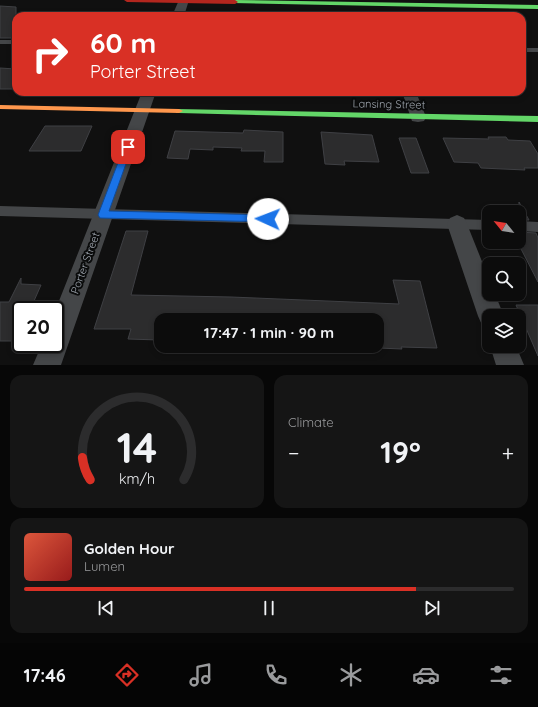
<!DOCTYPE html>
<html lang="en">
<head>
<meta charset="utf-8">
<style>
	body { margin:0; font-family:Quicksand,sans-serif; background:#151515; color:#f1f3f6; height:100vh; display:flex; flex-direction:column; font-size:15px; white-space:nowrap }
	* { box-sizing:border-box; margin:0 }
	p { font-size:13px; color:#9a9b9d }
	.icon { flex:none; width:22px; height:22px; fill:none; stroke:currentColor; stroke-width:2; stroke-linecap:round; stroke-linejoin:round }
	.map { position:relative; height:365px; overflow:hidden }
	.side { display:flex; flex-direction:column; gap:10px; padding:10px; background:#070707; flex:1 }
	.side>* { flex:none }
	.banner { position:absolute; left:12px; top:12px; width:514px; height:84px; border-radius:12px; box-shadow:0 2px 6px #0003,0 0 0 1px #2c2c2d; background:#d93025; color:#fff; overflow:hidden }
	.needle { width:26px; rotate:300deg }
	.fabs { position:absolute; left:482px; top:205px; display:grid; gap:8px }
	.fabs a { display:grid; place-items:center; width:44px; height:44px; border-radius:8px; background:#0c0c0c; box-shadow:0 2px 6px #0003,0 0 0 1px #2c2c2d; font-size:20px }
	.speed { position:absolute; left:12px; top:301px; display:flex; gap:8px; font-size:20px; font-weight:700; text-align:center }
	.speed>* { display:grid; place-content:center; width:52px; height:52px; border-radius:50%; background:#0c0c0c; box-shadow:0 2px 6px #0003,0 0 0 1px #2c2c2d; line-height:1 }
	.speed .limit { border:2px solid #111; border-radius:6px; background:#fff; color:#111 }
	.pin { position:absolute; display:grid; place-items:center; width:34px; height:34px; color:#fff; margin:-17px; border-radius:8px; box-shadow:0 2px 6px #0006 }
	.me { position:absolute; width:44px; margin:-22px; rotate:272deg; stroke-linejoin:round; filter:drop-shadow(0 0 3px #0008) }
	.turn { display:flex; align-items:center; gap:14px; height:84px; padding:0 12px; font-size:18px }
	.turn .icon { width:52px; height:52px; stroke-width:2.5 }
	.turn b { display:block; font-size:28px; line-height:34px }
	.big { font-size:30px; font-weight:700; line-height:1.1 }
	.side .tile { flex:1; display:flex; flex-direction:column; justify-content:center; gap:6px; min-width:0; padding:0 14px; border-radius:12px; background:#151515 }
	.side .dial { align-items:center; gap:0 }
	.dial svg { height:104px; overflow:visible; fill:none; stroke:#2c2c2d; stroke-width:7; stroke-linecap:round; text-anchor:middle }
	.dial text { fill:#f1f3f6; stroke:none }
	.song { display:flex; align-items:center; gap:12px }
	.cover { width:48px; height:48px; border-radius:6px; background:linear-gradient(135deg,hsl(10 70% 55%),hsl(0 70% 35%)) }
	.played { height:4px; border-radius:2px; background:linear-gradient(90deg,#d93025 80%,#2c2c2d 80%) }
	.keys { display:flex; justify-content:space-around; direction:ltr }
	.heat { display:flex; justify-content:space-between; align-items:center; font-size:22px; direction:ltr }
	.side .tiles { flex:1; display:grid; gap:10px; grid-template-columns:1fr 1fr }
	.tile:last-child { grid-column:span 2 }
	.trip { position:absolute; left:154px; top:313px; width:230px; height:40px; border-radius:12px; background:#0c0c0c; box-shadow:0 2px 6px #0003,0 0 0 1px #2c2c2d; font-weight:700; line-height:40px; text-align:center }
	.dock { display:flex; height:64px; justify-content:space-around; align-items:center; background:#050505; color:#9a9b9d }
	.dock .icon { width:28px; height:28px }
	.dock .current { color:#d93025 }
	.dock b { font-size:18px; color:#f1f3f6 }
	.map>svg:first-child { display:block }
	.building { fill:#2c2c2d; stroke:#3f4044 }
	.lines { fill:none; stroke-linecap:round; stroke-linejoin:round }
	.lane { fill:#444648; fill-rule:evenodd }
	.street { fill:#444648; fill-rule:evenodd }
	.fast { fill:#63d668; fill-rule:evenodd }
	.slow { fill:#ff974d; fill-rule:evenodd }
	.jam { fill:#b3261e; fill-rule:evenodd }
	.route { fill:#1a73e8; stroke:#114b97 }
	.labels { text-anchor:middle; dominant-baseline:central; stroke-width:4; stroke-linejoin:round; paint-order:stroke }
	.street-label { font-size:11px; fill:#a1a8b1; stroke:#0a0b0b }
</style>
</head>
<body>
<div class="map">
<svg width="538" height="365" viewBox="0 0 538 365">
	<rect width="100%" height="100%" fill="#101010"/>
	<!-- building -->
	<path class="building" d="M0 6 16 7V38H0Z
		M0 68 16 69V89H0Z
		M45 126H92L81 151H29Z
		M244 130 283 132V162H264L265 151H241L242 148 213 147V150L190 149 188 159 167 158 175 131 243 133Z
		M321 132 372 135 379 162 344 161 345 165 325 164Z
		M488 137H506L508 140 530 141 538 154V168H524L525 170 481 168 478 163 454 162 443 138 489 139Z
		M399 138H416L429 173H411Z
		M519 202 529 220H519Z
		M126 231H148L131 295 231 297 399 304 393 280 420 281 437 348 401 347 402 349 332 346H377V320H161L159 340 128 339 131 329H94Z
		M519 232 536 233 538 238V282L519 245Z
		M21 278V284L41 285 30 310H21V329L15 341H0V302H9Z
		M516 305H538V356Z"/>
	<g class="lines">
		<!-- lane -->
		<path class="lane" d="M0 40H16V44H0Z
			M522 48H538V52H522Z
			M0 206 489 220V230L0 216Z
			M519 221 538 222V232L519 231Z"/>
		<!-- street -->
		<path class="street" d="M179 0H189L184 16H172Z
			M142 92H156L61 365H33L42 344H55V311Z
			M402 92H416L426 117 424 121 418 122 412 121Z
			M457 215 464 218 467 224 489 279V294H495L504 316H489V328L482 325 478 316 447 224 450 218Z
			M490 346H516L524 365H496Z"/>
		<!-- fast -->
		<path class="fast" d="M235 0 538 5V9L233 3 232 2Z
			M176 109 538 116V122L179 113H176Z"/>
		<!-- slow -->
		<path class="slow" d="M0 105 179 109 183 111 179 113 0 109Z"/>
		<!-- jam -->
		<path class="jam" d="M124 0H235L238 2 235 4 127 2Z"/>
	</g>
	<!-- route -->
	<path class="route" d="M128 144 132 147 109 211 268 215 273 219 272 222 100 218 98 215 124 147Z"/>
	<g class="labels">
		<!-- street labels -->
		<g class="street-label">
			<text transform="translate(389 104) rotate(1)">Lansing Street</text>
			<text transform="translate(85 263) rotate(-70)">Porter Street</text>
		</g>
	</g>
</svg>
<div class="fabs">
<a><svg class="needle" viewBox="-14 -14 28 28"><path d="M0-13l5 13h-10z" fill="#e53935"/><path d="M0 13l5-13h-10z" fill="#9a9b9d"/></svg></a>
<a><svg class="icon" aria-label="search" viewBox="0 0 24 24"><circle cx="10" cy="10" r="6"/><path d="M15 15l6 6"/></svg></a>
<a><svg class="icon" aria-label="layers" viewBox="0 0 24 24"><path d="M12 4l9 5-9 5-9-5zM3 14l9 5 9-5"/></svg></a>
</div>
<div class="speed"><div class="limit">20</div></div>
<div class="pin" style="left:128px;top:147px;background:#d93025"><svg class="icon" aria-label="arrive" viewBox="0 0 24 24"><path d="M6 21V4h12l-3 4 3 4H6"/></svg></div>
<svg class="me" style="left:268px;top:219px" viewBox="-20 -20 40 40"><circle r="19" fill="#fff"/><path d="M0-13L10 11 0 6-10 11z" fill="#1a73e8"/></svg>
<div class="trip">17:47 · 1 min · 90 m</div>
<div class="banner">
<div class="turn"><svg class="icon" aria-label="right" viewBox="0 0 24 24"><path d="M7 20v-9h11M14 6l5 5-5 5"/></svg><div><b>60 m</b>Porter Street</div></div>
</div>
</div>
<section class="side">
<div class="tiles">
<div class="tile dial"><svg viewBox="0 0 100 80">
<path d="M14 69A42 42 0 1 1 86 69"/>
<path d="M14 69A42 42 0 0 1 8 52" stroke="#d93025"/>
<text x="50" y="56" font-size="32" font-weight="700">14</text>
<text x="50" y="72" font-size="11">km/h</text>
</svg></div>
<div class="tile"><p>Climate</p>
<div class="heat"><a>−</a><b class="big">19°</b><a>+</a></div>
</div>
<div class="tile">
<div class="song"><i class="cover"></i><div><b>Golden Hour</b><p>Lumen</p></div></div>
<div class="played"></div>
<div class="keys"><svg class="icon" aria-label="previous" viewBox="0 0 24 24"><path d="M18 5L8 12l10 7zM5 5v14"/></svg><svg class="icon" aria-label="pause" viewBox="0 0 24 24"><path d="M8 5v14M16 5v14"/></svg><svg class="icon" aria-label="next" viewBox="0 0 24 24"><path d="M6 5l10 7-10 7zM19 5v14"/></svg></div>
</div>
</div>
</section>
<nav class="dock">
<b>17:46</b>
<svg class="icon current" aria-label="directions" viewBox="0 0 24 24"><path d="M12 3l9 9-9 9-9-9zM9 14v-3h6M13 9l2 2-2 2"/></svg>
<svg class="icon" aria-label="music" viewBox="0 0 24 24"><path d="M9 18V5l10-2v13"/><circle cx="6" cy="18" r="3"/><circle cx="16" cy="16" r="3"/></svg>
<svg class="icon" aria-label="phone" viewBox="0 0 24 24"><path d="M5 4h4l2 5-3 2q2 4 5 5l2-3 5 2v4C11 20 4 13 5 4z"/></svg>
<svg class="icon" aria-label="climate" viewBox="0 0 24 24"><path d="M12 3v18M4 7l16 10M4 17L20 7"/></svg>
<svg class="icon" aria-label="car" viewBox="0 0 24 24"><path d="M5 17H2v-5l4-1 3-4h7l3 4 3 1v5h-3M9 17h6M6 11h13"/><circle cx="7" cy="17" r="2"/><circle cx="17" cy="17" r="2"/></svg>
<svg class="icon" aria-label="filters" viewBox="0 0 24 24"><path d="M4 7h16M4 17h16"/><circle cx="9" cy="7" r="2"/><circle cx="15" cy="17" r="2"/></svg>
</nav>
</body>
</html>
